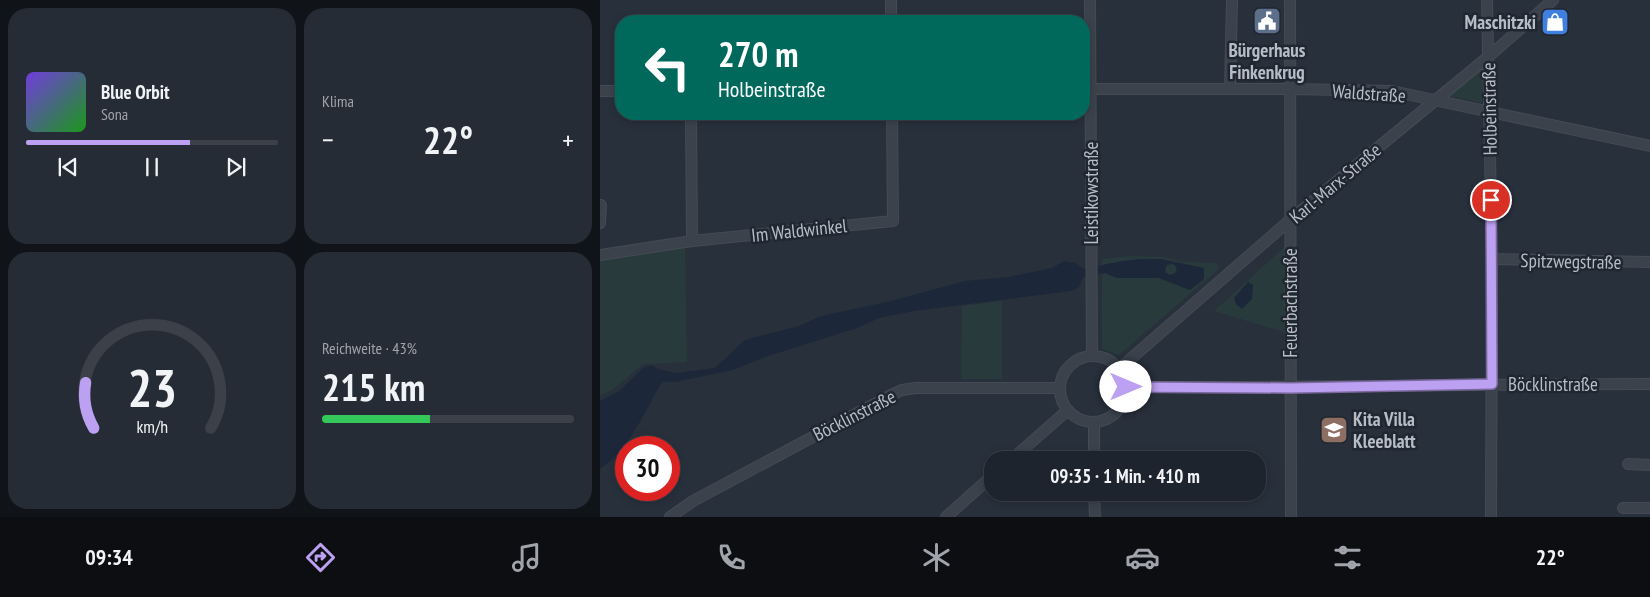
<!DOCTYPE html>
<html lang="de">
<head>
<meta charset="utf-8">
<style>
	body { margin:0; font-family:"PT Sans Narrow",sans-serif; background:#262c35; color:#f1f3f6; height:100vh; display:flex; flex-direction:column; font-size:19px; white-space:nowrap }
	* { box-sizing:border-box; margin:0 }
	p { font-size:16px; color:#a1a4aa }
	.icon { flex:none; width:28px; height:28px; fill:none; stroke:currentColor; stroke-width:2; stroke-linecap:round; stroke-linejoin:round }
	.map { position:relative; flex:1; overflow:hidden }
	.side { display:flex; flex-direction:column; gap:8px; padding:8px; background:#101419; width:600px }
	.side>* { flex:none }
	.hud { position:absolute; left:15px; top:15px; width:475px; height:105px; border-radius:20px; box-shadow:0 2px 8px #0003,0 0 0 1px #3c4149; background:#00695c; color:#fff; overflow:hidden }
	.speed { position:absolute; left:15px; top:436px; display:flex; gap:10px; font-size:25px; font-weight:700; text-align:center }
	.speed>* { display:grid; place-content:center; width:65px; height:65px; border-radius:50%; background:#1e242d; box-shadow:0 2px 8px #0003,0 0 0 1px #3c4149; line-height:1 }
	.speed .limit { border:8px solid #d22; background:#fff; color:#111 }
	.pin { position:absolute; display:grid; place-items:center; width:42px; height:42px; color:#fff; margin:-21px; border:2px solid #fff; border-radius:50%; box-shadow:0 1px 5px #0007 }
	.me { position:absolute; width:55px; margin:-28px; rotate:90deg; stroke-linejoin:round; filter:drop-shadow(0 0 4px #0008) }
	.turn { display:flex; align-items:center; gap:18px; height:105px; padding:0 20px; font-size:22px }
	.turn .icon { width:65px; height:65px; stroke-width:2.5 }
	.turn b { display:block; font-size:35px; line-height:42px }
	.big { font-size:38px; font-weight:800; line-height:1.1 }
	.side .tile { flex:1; display:flex; flex-direction:column; justify-content:center; gap:8px; min-width:0; padding:0 18px; border-radius:20px; background:#262c35 }
	.side .dial { align-items:center; gap:0 }
	.dial svg { height:130px; overflow:visible; fill:none; stroke:#3c4149; stroke-width:7; stroke-linecap:round; text-anchor:middle }
	.dial text { fill:#f1f3f6; stroke:none }
	.song { display:flex; align-items:center; gap:15px }
	.cover { width:60px; height:60px; border-radius:8px; background:linear-gradient(135deg,hsl(260 70% 55%),hsl(120 70% 35%)) }
	.played { height:5px; border-radius:2px; background:linear-gradient(90deg,#bca0f2 65%,#3c4149 65%) }
	.keys { display:flex; justify-content:space-around; direction:ltr }
	.heat { display:flex; justify-content:space-between; align-items:center; font-size:28px; direction:ltr }
	.charge { height:8px; border-radius:4px; background:linear-gradient(90deg,#34c759 43%,#3c4149 0) }
	.side .tiles { flex:1; display:grid; gap:8px; grid-template-columns:repeat(2,1fr) }
	.trip { position:absolute; left:384px; top:451px; width:282px; height:50px; border-radius:20px; background:#1e242d; box-shadow:0 2px 8px #0003,0 0 0 1px #3c4149; font-weight:800; line-height:50px; text-align:center }
	.dock { display:flex; height:80px; justify-content:space-around; align-items:center; background:#0c0e12; color:#a1a4aa }
	.dock .icon { width:35px; height:35px }
	.dock .current { color:#bca0f2 }
	.dock b { font-size:22px; color:#f1f3f6 }
	main { display:flex; flex:1; min-height:0 }
	.map>svg:first-child { display:block }
	.green { fill:#293a3d }
	.water { fill:#1c2739; fill-rule:evenodd }
	.lines { fill:none; stroke-linecap:round; stroke-linejoin:round }
	.minor-casing { stroke:#444b55; stroke-width:12 }
	.minor { stroke:#3b424c; stroke-width:10 }
	.route-casing { stroke:#7a689d; stroke-width:12 }
	.route { stroke:#bca0f2; stroke-width:9 }
	.labels { text-anchor:middle; dominant-baseline:central; stroke-width:5; stroke-linejoin:round; paint-order:stroke }
	.poi-label { font-size:19px; font-weight:bold; fill:#b7bdc7; stroke:#202731; text-anchor:end }
	.street-label { font-size:19px; fill:#b7bdc7; stroke:#202731 }
</style>
</head>
<body>
<main>
<section class="side">
<div class="tiles">
<div class="tile">
<div class="song"><i class="cover"></i><div><b>Blue Orbit</b><p>Sona</p></div></div>
<div class="played"></div>
<div class="keys"><svg class="icon" aria-label="previous" viewBox="0 0 24 24"><path d="M18 5L8 12l10 7zM5 5v14"/></svg><svg class="icon" aria-label="pause" viewBox="0 0 24 24"><path d="M8 5v14M16 5v14"/></svg><svg class="icon" aria-label="next" viewBox="0 0 24 24"><path d="M6 5l10 7-10 7zM19 5v14"/></svg></div>
</div>
<div class="tile"><p>Klima</p>
<div class="heat"><a>−</a><b class="big">22°</b><a>+</a></div>
</div>
<div class="tile dial"><svg viewBox="0 0 100 80">
<path d="M14 69A42 42 0 1 1 86 69"/>
<path d="M14 69A42 42 0 0 1 9 41" stroke="#bca0f2"/>
<text x="50" y="56" font-size="32" font-weight="700">23</text>
<text x="50" y="72" font-size="11">km/h</text>
</svg></div>
<div class="tile"><p>Reichweite · 43%</p><b class="big">215 km</b><div class="charge"></div></div>
</div>
</section>
<div class="map">
<svg width="1050" height="517" viewBox="0 0 1050 517">
	<rect width="100%" height="100%" fill="#28303c"/>
	<!-- green -->
	<path class="green" d="M883 68 882 103 848 96Z
		M687 245 684 332 614 311Z
		M85 248 87 362 43 364 13 389 0 396V260Z
		M532 256 563 257 583 262 615 263 620 268 519 355 502 349V275L505 273 517 278H559L590 290 603 268C568 261 538 255 502 266V259Z
		M565.5 269a5.5 5.5 0 1 1 11 0a5.5 5.5 0 1 1-11 0Z
		M402 301V379H361L362 306Z"/>
	<!-- water -->
	<path class="water" d="M540 259H561L604 268V279L590 290 559 278H517L505 273 483 277 479 287 472 291 314 311 279 318 257 328 165 357 133 370 75 382H62C44 412 30 449 0 469V401L19 391 43 368 51 365 58 369 76 373 115 368 145 340 199 326 221 316 291 301 365 281 409 277 452 268 464 261 476 263 483 269 522 261ZM573 264 576 267 577 271 574 274 569 275 565 272V268L567 265Z
		M648 282 653 285 652 299 642 309 636 304 634 298Z"/>
	<g class="lines">
		<defs>
			<path id="minor" d="M291 0V21
				M490 0 492 356
				M690 0 691 517
				M887 0 892 259 891 517
				M484 89H691L792 91 1050 146
				M630 89 632 0
				M0 91H21
				M91 114 92 241
				M0 223 1 205
				M0 255 92 241 293 221 292 114
				M892 259 1050 262
				M460 389a33 33 0 1 1 66 0a33 33 0 1 1-66 0Z
				M519 369 690 220 888 57 953 0
				M526 387C701 388 875 384 1050 384
				M494 422V460
				M411 460 468 410
				M1028 464 1050 465
				M494 492 495 517
				M1023 508H1050
				M70 517 93 501 293 394 302 390 316 388H460
				M346 517 392 476"/>
		</defs>
		<!-- minor casing -->
		<use href="#minor" class="minor-casing"/>
		<!-- minor -->
		<use href="#minor" class="minor"/>
	</g>
	<g class="lines">
		<defs>
			<path id="route" d="M526 387 691 388 892 384 891 200"/>
		</defs>
		<!-- route casing -->
		<use href="#route" class="route-casing"/>
		<!-- route -->
		<use href="#route" class="route"/>
	</g>
	<!-- icons -->
	<defs>
		<symbol id="civic-square" viewBox="-11 -11 22 22"><rect x="-9" y="-9" width="18" height="18" rx="4" fill="#5c6f8a" stroke="#202731"/><path d="M-.6-6.5H3V-4.5H.6V-3L4-1V1h2V6H-6V1h2V-1L-.6-3ZM-1.2 2.5V6h2.4V2.5Z" fill="#fff"/></symbol>
		<symbol id="shop-square" viewBox="-11 -11 22 22"><rect x="-9" y="-9" width="18" height="18" rx="4" fill="#3f7fe0" stroke="#202731"/><path d="M-5-2.5h2.3a2.7 3.5 0 0 1 5.4 0H5L5.5 6h-11ZM-1.5-2.5h3a1.5 2.3 0 0 0-3 0Z" fill="#fff"/></symbol>
		<symbol id="school-square" viewBox="-11 -11 22 22"><rect x="-9" y="-9" width="18" height="18" rx="4" fill="#8d6e63" stroke="#202731"/><path d="M0-5L7-2L0 1L-7-2ZM-4 1L0 2.5L4 1V4Q0 6-4 4Z" fill="#fff"/></symbol>
	</defs>
	<g fill-rule="evenodd">
		<use href="#civic-square" x="651" y="5" width="32" height="32"/>
		<use href="#shop-square" x="939" y="6" width="32" height="32"/>
		<use href="#school-square" x="718" y="414" width="32" height="32"/>
	</g>
	<g class="labels">
		<!-- poi labels -->
		<g class="poi-label">
			<text x="936" y="22">Maschitzki</text>
			<text x="667" y="50" text-anchor="middle">Bürgerhaus<tspan x="667" dy="22">Finkenkrug</tspan></text>
			<text x="753" y="419" text-anchor="start">Kita Villa<tspan x="753" dy="22">Kleeblatt</tspan></text>
		</g>
		<!-- street labels -->
		<g class="street-label">
			<text transform="translate(769 93) rotate(4)">Waldstraße</text>
			<text transform="translate(889 109) rotate(-91)">Holbeinstraße</text>
			<text transform="translate(735 183) rotate(-40)">Karl-Marx-Straße</text>
			<text transform="translate(491 193) rotate(-90)">Leistikowstraße</text>
			<text transform="translate(199 230) rotate(-6)">Im Waldwinkel</text>
			<text transform="translate(971 261) rotate(1)">Spitzwegstraße</text>
			<text transform="translate(690 303) rotate(-90)">Feuerbachstraße</text>
			<text x="953" y="384">Böcklinstraße</text>
			<text transform="translate(254 415) rotate(-27)">Böcklinstraße</text>
		</g>
	</g>
</svg>
<div class="speed"><div class="limit">30</div></div>
<div class="pin" style="left:891px;top:200px;background:#d93025"><svg class="icon" aria-label="arrive" viewBox="0 0 24 24"><path d="M6 21V4h12l-3 4 3 4H6"/></svg></div>
<svg class="me" style="left:526px;top:387px" viewBox="-20 -20 40 40"><circle r="19" fill="#fff"/><path d="M0-13L10 11 0 6-10 11z" fill="#bca0f2"/></svg>
<div class="trip">09:35 · 1 Min. · 410 m</div>
<div class="hud">
<div class="turn"><svg class="icon" aria-label="left" viewBox="0 0 24 24"><path d="M17 20v-9H6M10 6l-5 5 5 5"/></svg><div><b>270 m</b>Holbeinstraße</div></div>
</div>
</div>
</main>
<nav class="dock">
<b>09:34</b>
<svg class="icon current" aria-label="directions" viewBox="0 0 24 24"><path d="M12 3l9 9-9 9-9-9zM9 14v-3h6M13 9l2 2-2 2"/></svg>
<svg class="icon" aria-label="music" viewBox="0 0 24 24"><path d="M9 18V5l10-2v13"/><circle cx="6" cy="18" r="3"/><circle cx="16" cy="16" r="3"/></svg>
<svg class="icon" aria-label="phone" viewBox="0 0 24 24"><path d="M5 4h4l2 5-3 2q2 4 5 5l2-3 5 2v4C11 20 4 13 5 4z"/></svg>
<svg class="icon" aria-label="climate" viewBox="0 0 24 24"><path d="M12 3v18M4 7l16 10M4 17L20 7"/></svg>
<svg class="icon" aria-label="car" viewBox="0 0 24 24"><path d="M5 17H2v-5l4-1 3-4h7l3 4 3 1v5h-3M9 17h6M6 11h13"/><circle cx="7" cy="17" r="2"/><circle cx="17" cy="17" r="2"/></svg>
<svg class="icon" aria-label="filters" viewBox="0 0 24 24"><path d="M4 7h16M4 17h16"/><circle cx="9" cy="7" r="2"/><circle cx="15" cy="17" r="2"/></svg>
<b>22°</b>
</nav>
</body>
</html>
